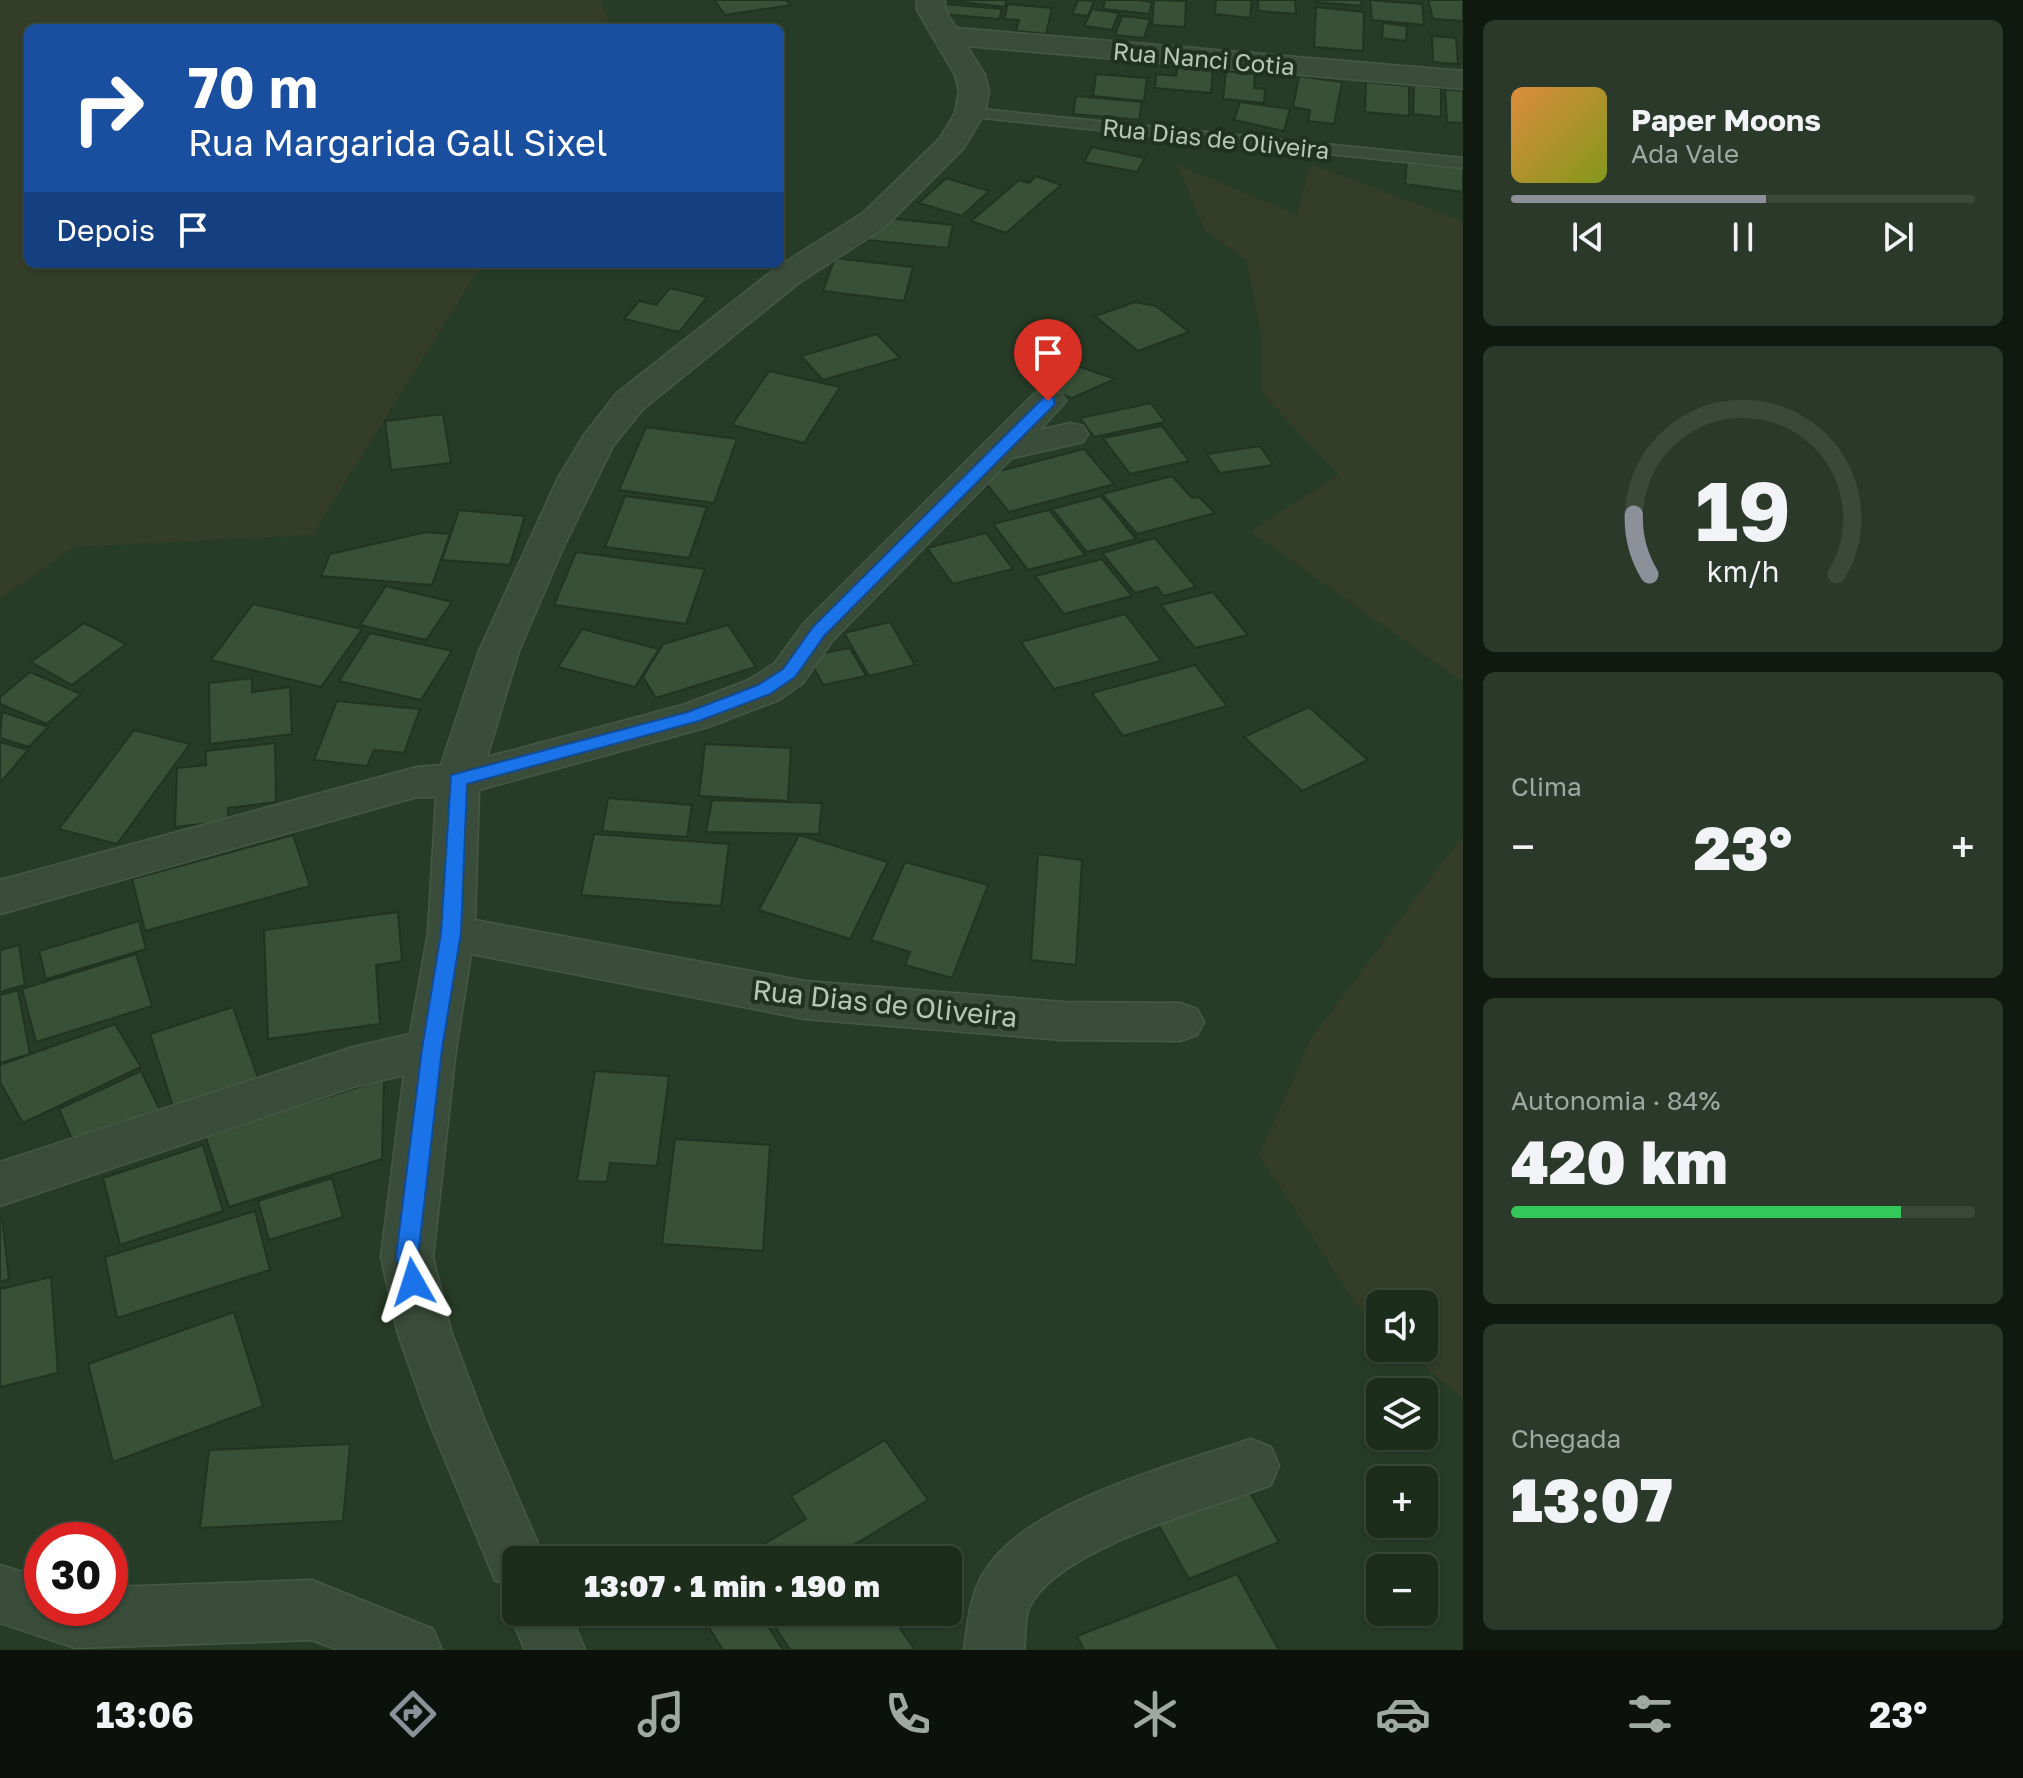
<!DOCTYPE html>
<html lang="pt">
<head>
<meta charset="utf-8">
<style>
	body { margin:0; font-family:"Golos Text",sans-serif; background:#2a3929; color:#f1f3f6; height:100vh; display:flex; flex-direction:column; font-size:30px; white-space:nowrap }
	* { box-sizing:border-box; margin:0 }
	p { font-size:26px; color:#a0a8a3 }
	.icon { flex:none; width:44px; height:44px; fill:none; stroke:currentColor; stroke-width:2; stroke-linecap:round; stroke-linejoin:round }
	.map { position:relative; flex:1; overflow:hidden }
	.sheet { display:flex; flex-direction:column; gap:20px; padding:20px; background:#10190f; width:560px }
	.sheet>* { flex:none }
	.hud { position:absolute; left:24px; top:24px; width:760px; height:244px; border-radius:12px; box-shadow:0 2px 6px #0004,0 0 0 2px #3b493b; background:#1a4fa0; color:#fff; overflow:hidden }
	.controls { position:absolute; left:1366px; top:1290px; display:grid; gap:16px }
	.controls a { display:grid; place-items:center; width:72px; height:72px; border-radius:12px; background:#1d2d1c; box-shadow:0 2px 6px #0004,0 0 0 2px #3b493b; font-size:40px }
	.speed { position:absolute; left:24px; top:1522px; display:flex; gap:16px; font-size:40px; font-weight:700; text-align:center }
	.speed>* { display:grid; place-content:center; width:104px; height:104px; border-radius:50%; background:#1d2d1c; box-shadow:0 2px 6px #0004,0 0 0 2px #3b493b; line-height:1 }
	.speed .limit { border:12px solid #d22; background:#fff; color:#111 }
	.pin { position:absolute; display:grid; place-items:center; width:68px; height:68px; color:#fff; margin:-82px -34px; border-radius:50% 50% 50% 0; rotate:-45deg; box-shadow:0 0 8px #0007 }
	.pin .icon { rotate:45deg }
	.me { position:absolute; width:88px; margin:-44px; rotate:354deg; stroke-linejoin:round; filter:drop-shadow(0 0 6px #0008) }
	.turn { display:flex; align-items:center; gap:28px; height:168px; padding:0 32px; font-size:36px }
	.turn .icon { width:104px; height:104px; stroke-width:2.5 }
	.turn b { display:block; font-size:56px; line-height:68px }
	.then { display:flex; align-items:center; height:76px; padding:0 32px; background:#0003; gap:16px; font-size:30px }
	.big { font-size:60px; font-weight:800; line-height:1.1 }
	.sheet .card { flex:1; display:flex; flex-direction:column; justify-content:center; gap:12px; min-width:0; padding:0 28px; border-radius:12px; background:#2a3929 }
	.sheet .dial { align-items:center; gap:0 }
	.dial svg { height:208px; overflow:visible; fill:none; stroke:#3b493b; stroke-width:7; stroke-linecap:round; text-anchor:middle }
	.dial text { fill:#f1f3f6; stroke:none }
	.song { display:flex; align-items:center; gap:24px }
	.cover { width:96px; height:96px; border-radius:12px; background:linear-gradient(135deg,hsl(30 70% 55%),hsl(70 70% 35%)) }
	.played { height:8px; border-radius:4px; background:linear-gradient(90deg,#8c9099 55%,#3b493b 55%) }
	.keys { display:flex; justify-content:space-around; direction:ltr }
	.heat { display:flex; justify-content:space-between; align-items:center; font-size:44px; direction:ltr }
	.charge { height:12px; border-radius:6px; background:linear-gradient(90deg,#34c759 84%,#3b493b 0) }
	.trip { position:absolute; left:502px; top:1546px; width:460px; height:80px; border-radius:12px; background:#1d2d1c; box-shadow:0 2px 6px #0004,0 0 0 2px #3b493b; font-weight:800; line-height:80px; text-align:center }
	.dock { display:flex; height:128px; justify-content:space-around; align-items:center; background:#0c120b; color:#a0a8a3 }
	.dock .icon { width:56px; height:56px }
	.dock .selected { color:#8c9099 }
	.dock b { font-size:36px; color:#f1f3f6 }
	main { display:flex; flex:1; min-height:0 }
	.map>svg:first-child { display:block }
	.green { fill:#333d28 }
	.building { fill:#375036; stroke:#213321; stroke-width:2 }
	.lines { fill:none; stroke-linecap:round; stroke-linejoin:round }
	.service-casing { stroke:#465846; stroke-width:3 }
	.minor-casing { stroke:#465846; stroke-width:3 }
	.service { fill:#3a4c3a; fill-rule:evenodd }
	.minor { fill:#3a4c3a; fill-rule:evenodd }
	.route { fill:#1a73e8; stroke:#114b97; stroke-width:2 }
	.labels { text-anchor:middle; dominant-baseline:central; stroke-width:8; stroke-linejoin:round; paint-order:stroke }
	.far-street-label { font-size:24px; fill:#b6c7b6; stroke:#1f311f }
	.street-label { font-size:28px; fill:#b6c7b6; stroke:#1f311f }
</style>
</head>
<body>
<main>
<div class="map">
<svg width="1463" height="1650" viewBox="0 0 1463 1650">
	<rect width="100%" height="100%" fill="#273c26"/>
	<!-- green -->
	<path class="green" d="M0 0H601L611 28H28V264H482L312 535 74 547 0 599Z
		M1176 164 1297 215 1311 164 1459 220 1463 224V682L1250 531 1339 475 1262 393V338L1247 261 1205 230Z
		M1463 835V1400L1405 1348H1424V1304H1380V1326L1358 1307 1259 1155 1311 1039Z"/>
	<!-- building -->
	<path class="building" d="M714 0H786L791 5 725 15Z
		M944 0H1006L1005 7Z
		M1078 0 1094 1 1088 16 1072 14Z
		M1105 0H1138L1152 2 1149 14 1103 9Z
		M1154 0 1186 1 1185 27 1152 25Z
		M1216 0H1252L1250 18 1215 14Z
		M1258 0H1295L1296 14 1258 11Z
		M1314 0H1361L1362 6 1314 2Z
		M1370 0 1422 4 1424 25 1372 20Z
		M1428 0H1463V21L1433 19Z
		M944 4 1002 9 999 19 941 14Z
		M1008 4 1052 8 1046 34 1016 31 1019 20 1004 19Z
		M1316 7 1364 12 1363 51 1314 47Z
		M1092 9 1119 13 1112 30 1084 26Z
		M1122 16 1150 19 1144 38 1115 35Z
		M1383 23 1407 26 1406 41 1382 38Z
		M1432 36 1456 38 1458 64 1433 62Z
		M1178 65 1213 68 1211 93 1155 88 1156 74 1176 76Z
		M1226 71 1255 74 1254 88 1265 89 1264 103 1223 99Z
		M1096 74 1147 78 1144 101 1093 96Z
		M1299 76 1342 82 1334 124 1308 121 1310 110 1293 107Z
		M1366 82 1409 86V116L1365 112Z
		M1414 85 1441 88V117L1413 114Z
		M1445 89 1463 91V123L1447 122Z
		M1076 96 1142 102 1139 120 1073 114Z
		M1240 102 1290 109 1284 131 1234 120Z
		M1092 147 1145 158 1137 172 1084 162Z
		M1407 159 1463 166V192L1405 184Z
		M1036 176 1061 185 1006 233 971 221 1019 180 1029 183Z
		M946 178 989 191 962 216 919 203Z
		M887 218 953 225 948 248 866 240Z
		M835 258 913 267 904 301 823 291Z
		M670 288 707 297 679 332 624 319 639 301 656 305Z
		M1135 302 1156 306 1189 332 1138 351 1095 316Z
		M877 334 900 358 823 380 801 356Z
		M1063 361 1115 379 1072 398 1039 386Z
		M769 371 840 387 804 443 732 425Z
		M1151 403 1165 422 1094 437 1080 418Z
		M443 414 451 463 391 470 385 421Z
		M1162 426 1189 461 1130 474 1103 438Z
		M646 427 737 439 714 503 619 490Z
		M1260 446 1273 465 1220 473 1207 454Z
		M1084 449 1114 484 1009 512 980 476Z
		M1172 476 1192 498 1199 497 1215 513 1137 534 1102 494Z
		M625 496 707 507 689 558 605 547Z
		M1101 496 1136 539 1087 552 1052 509Z
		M459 510 525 516 510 565 442 560Z
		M1049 510 1085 555 1028 570 993 524Z
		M426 532 450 534 432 585 321 576 330 554Z
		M986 533 1013 569 953 584 927 548Z
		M1155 538 1196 587 1164 596 1157 587 1135 593 1102 553Z
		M576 552 705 569 686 624 554 605Z
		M1102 559 1132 596 1064 614 1035 576Z
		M386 586 452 602 426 640 360 625Z
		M1213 592 1248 635 1195 648 1161 605Z
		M253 604 362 629 321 687 211 660Z
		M1125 614 1161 661 1054 689 1021 642Z
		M890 622 915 665 869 676 844 633Z
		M84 623 126 644 72 685 31 662Z
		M728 625 756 667 656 698 643 677 663 644Z
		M582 629 659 649 635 687 558 667Z
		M370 633 452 651 421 700 339 681Z
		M850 648 866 676 823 685 808 656Z
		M1195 665 1227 706 1123 736 1092 693Z
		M30 672 81 694 47 724 0 704V697Z
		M252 678V692L290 687 292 734 210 744 209 683Z
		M337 701 420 709 404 753 374 750 367 766 314 760Z
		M1309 707 1368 760 1302 791 1244 737Z
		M2 712 48 727 29 747 0 738Z
		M134 730 190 744 117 844 59 829Z
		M0 742 28 750 1 782H0Z
		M275 743 276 802 228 808V821L175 827 177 768 206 765V751Z
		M705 744 791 748 788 801 699 796Z
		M608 798 692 805 687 837 602 831Z
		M712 800 822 803 819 834 706 832Z
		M594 834 729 844 721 906 581 895Z
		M293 835 310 886 145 931 132 879Z
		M799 835 888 862 850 939 759 910Z
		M1038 854 1082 860 1076 965 1031 960Z
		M905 862 988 885 952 978 905 965 910 952 871 940Z
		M398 912 402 961 376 965 380 1024 268 1039 264 930Z
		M139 921 146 949 46 979 39 951Z
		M19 945 25 985 0 992V950Z
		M136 954 152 1006 36 1042 22 989Z
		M18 990 30 1054 0 1063V995Z
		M233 1007 262 1089 177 1119 150 1034Z
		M115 1024 141 1067 23 1123 0 1082V1065Z
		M141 1071 161 1112 75 1146 59 1109Z
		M595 1071 669 1076 657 1166 610 1163 607 1182 577 1181Z
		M384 1079 382 1159 229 1207 205 1135Z
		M675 1139 770 1145 763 1251 662 1244Z
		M203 1145 223 1211 120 1245 103 1178Z
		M332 1178 343 1217 269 1240 258 1201Z
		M255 1211 270 1270 117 1318 105 1257Z
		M0 1217H2L9 1279 0 1282Z
		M51 1277 58 1373 0 1387V1289Z
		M234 1312 263 1406 113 1462 88 1364Z
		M885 1440 928 1500 829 1560H737L806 1519 791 1496Z
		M350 1444 343 1521 200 1528 209 1450Z
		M1243 1481 1279 1542 1189 1579 1154 1517Z
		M1237 1574 1279 1650H1084L1077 1636Z
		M699 1612H759L783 1650H723Z
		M766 1612H889L915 1650H790Z"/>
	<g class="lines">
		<defs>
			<path id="service" d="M970 108 1463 158V168L964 116V110Z"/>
			<path id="minor" d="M917 0H945V10L956 28 1463 71V89L967 46 985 75 989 91 985 113 963 149 885 227 800 282 643 409 613 446 563 548 519 651 487 757 683 705 749 680 775 663 805 622 1035 393 1048 390 1061 393 1066 401 1040 430 1070 423 1083 426 1088 434 1083 442 1012 458 833 640 803 683 779 700 708 727 479 790 475 920 805 981 1063 1002 1180 1003 1197 1009 1204 1022 1197 1035 1180 1041 1063 1040 805 1019 471 954 456 1049 433 1257 451 1331 484 1419 545 1560H516V1589L495 1580 428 1419 397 1331 381 1257 404 1075 353 1087 0 1206V1162L353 1047 410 1034 428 933 436 797H417L0 914V880L417 767 441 765 479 651 558 478 584 435 617 393 776 268 863 213 940 138 955 113 959 91 955 75 917 10Z
				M1251 1439 1271 1447 1279 1466 1271 1485C1212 1508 1056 1548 1029 1608 1024 1620 1026 1637 1024 1650H964C968 1623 969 1598 983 1574 1023 1503 1176 1464 1251 1439Z
				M0 1565 42 1578V1608H110V1587L312 1580 433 1629 442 1650H338L312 1640 75 1648 0 1623Z
				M516 1596V1612H569L585 1650H525L509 1612Z"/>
		</defs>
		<!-- service casing -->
		<use href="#service" class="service-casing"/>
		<!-- minor casing -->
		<use href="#minor" class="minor-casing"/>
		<!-- service -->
		<use href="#service" class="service"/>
		<!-- minor -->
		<use href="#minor" class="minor"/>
	</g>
	<!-- route -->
	<path class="route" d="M1048 397 1054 398V405L825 635 795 677 770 694 699 721 467 784 461 933 442 1049 418 1257 424 1282 420 1289 413 1291 405 1289 396 1257 422 1049 441 933 451 775 688 712 758 685 783 669 813 627 1043 398Z"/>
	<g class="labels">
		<!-- far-street labels -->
		<g class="far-street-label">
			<text transform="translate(1204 58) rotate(5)">Rua Nanci Cotia</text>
			<text transform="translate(1216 138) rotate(6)">Rua Dias de Oliveira</text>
		</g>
		<!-- street labels -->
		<g class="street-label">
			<text transform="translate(885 1003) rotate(6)">Rua Dias de Oliveira</text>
		</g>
	</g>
</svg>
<div class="controls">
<a><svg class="icon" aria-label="sound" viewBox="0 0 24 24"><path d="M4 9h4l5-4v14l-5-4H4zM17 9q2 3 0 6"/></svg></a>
<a><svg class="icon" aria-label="layers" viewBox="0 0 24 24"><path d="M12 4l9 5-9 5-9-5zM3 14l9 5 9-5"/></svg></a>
<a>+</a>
<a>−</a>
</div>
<div class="speed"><div class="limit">30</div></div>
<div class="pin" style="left:1048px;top:401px;background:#d93025"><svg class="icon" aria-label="arrive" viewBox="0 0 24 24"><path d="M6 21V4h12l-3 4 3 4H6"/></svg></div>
<svg class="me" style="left:413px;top:1282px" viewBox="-20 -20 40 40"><path d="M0-17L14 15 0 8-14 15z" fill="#1a73e8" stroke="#fff" stroke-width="4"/></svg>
<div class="trip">13:07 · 1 min · 190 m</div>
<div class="hud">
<div class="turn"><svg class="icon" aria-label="right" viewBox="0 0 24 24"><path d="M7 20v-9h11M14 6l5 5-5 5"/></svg><div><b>70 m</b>Rua Margarida Gall Sixel</div></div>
<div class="then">Depois<svg class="icon" aria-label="arrive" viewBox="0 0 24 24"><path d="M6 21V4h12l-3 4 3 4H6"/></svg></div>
</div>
</div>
<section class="sheet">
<div class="card">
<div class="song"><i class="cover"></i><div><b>Paper Moons</b><p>Ada Vale</p></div></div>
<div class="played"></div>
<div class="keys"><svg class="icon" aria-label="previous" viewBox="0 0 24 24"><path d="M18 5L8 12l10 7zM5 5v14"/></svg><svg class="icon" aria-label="pause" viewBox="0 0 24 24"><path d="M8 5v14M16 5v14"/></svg><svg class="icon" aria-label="next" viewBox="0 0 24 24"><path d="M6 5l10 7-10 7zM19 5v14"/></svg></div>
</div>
<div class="card dial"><svg viewBox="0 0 100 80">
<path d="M14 69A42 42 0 1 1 86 69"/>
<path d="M14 69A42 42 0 0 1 8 46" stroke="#8c9099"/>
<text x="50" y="56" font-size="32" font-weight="700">19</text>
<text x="50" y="72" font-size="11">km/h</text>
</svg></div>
<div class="card"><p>Clima</p>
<div class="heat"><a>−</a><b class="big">23°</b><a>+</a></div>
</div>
<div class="card"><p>Autonomia · 84%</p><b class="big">420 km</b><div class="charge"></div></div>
<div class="card"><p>Chegada</p><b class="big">13:07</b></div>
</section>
</main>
<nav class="dock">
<b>13:06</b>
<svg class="icon selected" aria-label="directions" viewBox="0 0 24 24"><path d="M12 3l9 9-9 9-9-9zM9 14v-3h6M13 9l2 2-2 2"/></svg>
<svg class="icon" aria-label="music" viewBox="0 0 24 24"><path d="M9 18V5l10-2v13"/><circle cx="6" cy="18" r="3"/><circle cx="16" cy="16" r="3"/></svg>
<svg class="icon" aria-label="phone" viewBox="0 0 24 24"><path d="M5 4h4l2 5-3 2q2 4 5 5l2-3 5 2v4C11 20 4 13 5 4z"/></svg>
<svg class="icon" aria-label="climate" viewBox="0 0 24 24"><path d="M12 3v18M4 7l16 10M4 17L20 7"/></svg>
<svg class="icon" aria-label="car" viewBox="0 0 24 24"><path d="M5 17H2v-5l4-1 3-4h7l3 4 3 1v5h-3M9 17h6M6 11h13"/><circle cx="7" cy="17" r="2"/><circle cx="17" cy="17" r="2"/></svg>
<svg class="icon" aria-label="filters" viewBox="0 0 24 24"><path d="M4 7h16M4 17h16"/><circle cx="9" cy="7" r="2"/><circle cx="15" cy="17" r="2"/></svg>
<b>23°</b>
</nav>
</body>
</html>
